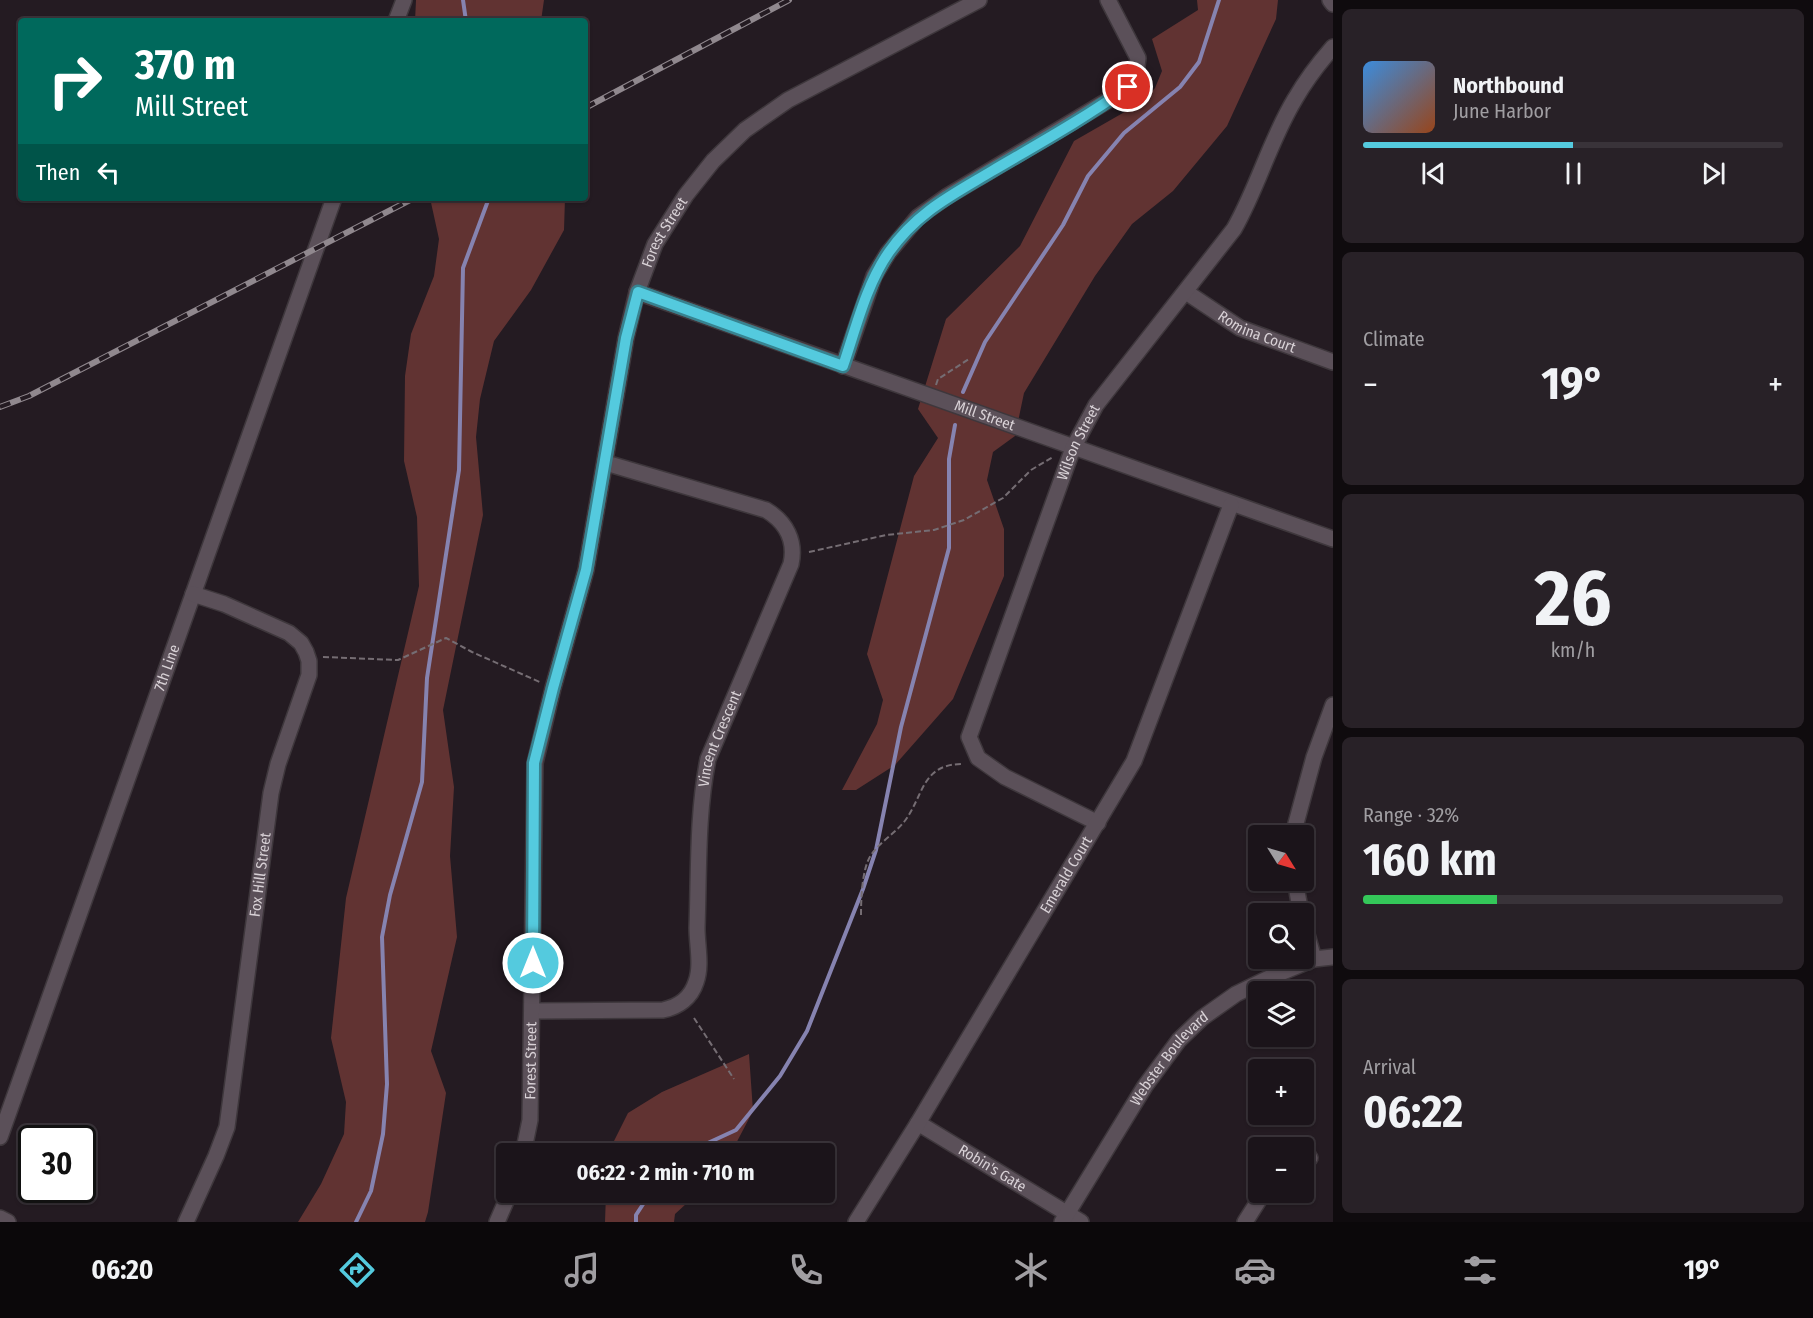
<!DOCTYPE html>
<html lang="en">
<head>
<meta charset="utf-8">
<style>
	body { margin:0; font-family:"Fira Sans Condensed",sans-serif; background:#282127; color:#f1f3f6; height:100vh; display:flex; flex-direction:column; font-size:22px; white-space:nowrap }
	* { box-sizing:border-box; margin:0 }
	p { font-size:20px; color:#a09ea2 }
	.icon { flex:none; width:33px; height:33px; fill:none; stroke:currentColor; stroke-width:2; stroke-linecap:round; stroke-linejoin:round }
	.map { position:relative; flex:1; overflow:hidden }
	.details { display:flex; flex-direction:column; gap:9px; padding:9px; background:#0f0b0e; width:480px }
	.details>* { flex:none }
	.top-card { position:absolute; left:18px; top:18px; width:570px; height:183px; border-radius:6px; box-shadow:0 2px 4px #0004,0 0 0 2px #393339; background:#00695c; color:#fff; overflow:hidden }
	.needle { width:39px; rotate:127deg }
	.controls { position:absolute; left:1248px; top:825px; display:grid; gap:12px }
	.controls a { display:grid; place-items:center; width:66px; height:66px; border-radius:6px; background:#1b141a; box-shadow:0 2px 4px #0004,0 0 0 2px #393339; font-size:30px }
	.speed { position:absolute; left:18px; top:1125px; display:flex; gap:12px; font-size:30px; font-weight:700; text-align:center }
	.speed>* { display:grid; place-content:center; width:78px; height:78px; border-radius:50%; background:#1b141a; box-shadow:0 2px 4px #0004,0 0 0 2px #393339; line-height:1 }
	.speed .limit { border:3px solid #111; border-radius:9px; background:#fff; color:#111 }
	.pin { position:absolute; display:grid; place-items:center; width:51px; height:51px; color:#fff; margin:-26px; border:3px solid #fff; border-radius:50%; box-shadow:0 2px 6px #0007 }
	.me { position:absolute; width:66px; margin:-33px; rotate:0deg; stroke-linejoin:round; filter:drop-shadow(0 0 4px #0008) }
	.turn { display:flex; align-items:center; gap:21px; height:126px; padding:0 18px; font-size:27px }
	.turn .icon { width:78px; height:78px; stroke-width:2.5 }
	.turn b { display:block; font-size:42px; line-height:51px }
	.then { display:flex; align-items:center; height:57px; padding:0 18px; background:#0003; gap:12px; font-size:22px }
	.big { font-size:45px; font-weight:700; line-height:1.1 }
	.details .tile { flex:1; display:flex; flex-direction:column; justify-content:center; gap:9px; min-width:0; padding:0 21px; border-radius:9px; background:#282127 }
	.details .dial { align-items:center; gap:0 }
	.dial b { font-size:78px; line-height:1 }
	.song { display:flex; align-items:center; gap:18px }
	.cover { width:72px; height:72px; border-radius:9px; background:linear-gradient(135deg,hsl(210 70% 55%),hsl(20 70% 35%)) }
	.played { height:6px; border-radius:3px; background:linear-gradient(90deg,#54cade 50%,#393339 50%) }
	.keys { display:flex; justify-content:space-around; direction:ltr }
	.heat { display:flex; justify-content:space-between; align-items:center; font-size:33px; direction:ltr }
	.charge { height:9px; border-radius:4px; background:linear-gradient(90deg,#34c759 32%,#393339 0) }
	.trip { position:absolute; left:496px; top:1143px; width:339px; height:60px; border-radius:6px; background:#1b141a; box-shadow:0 2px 4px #0004,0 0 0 2px #393339; font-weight:700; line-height:60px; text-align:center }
	.dock { display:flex; height:96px; justify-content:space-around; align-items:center; background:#0b080a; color:#a09ea2 }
	.dock .icon { width:42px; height:42px }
	.dock .active { color:#54cade }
	.dock b { font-size:27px; color:#f1f3f6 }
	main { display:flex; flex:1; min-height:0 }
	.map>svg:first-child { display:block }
	.green { fill:#613332 }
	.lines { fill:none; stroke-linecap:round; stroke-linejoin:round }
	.stream { stroke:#8683b0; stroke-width:4 }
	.minor-casing { stroke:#3e373c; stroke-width:18 }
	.path { stroke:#756d73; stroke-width:2; stroke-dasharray:6 3; stroke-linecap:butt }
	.minor { stroke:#5b5059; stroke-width:15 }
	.rail-casing { stroke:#90888e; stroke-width:6 }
	.rail { stroke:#241b22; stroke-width:4; stroke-dasharray:11; stroke-linecap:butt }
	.route-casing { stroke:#378390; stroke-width:15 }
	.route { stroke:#54cade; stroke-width:10 }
	.labels { text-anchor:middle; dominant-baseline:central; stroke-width:6; stroke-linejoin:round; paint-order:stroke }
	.street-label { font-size:15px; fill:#d8d1d6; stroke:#241b22 }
</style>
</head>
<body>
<main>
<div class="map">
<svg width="1333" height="1222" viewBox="0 0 1333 1222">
	<rect width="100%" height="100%" fill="#241b22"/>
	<!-- green -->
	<path class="green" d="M416 0H544L541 21H415Z
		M1197 0H1278L1276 19 1227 126 1173 191 1132 224 1095 276 1024 393 1015 436 993 452 987 480 1004 529V576L953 699 895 765 856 790H842L877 724 883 700 867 654 914 476 938 438 918 409 946 319 1020 246 1074 141 1142 102 1155 88 1162 71 1152 39 1198 10Z
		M430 198H565L564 230 531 290 494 341 480 399 476 437 483 515 443 710 454 787 450 856 457 937 431 1051 446 1093 428 1212 425 1222H298L321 1184 344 1134 346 1102 331 1038 346 898 419 586 417 517 404 461 405 376 411 334 434 276 439 239Z
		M749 1054 753 1111 731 1153H608L628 1113 662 1092Z
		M606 1193V1192L698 1193 675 1214 674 1222H605Z"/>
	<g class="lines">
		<!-- stream -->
		<path class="stream" d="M463 0 466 21
			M963 392 985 342 1063 225 1088 176 1124 133 1180 87 1199 62 1219 0
			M684 1154 736 1130 780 1076 807 1031 863 889 876 850 901 727 949 548V459L955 425
			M356 1222 371 1191 383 1134 387 1084 382 937 390 895 422 782 427 678 459 470 463 268 489 198
			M636 1222V1215L651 1192"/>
		<defs>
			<g id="minor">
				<path d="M1330 0 1333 4"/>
				<path d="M396 21 404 0"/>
				<path id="s1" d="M637 292 1333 539"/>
				<path id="s2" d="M1186 292 1240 328 1333 362"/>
				<path d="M843 366 874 276 888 253 918 217 946 197 1112 98 1128 87 1136 73 1138 58 1108 0"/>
				<path id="s3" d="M1098 823 1005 777 978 758 969 737 1073 448 1096 405 1234 229C1258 187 1270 140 1295 99 1306 80 1319 63 1333 47"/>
				<path d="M1295 836V827L1314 757 1333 705"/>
				<path d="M1295 880 1301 914"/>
				<path d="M1304 924 1314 959"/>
				<path id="s4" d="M533 1011 663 1010C678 1007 691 998 696 982 702 966 697 945 697 928 699 871 697 814 708 759L791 564C796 541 786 522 766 510L606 463"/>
				<path id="s5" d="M918 1123 1081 1222"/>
				<path id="s6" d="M0 1137 334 198"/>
				<path id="s7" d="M523 1154 530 1120 535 763 553 688 586 570 626 338 637 292 655 244 686 195 713 161 745 130 788 100 979 0"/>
				<path d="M1304 1161 1310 1158"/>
				<path d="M0 1218 8 1222"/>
				<path id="s8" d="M186 1222 216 1156 227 1127 271 793 278 764 309 675V661L306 652 301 643 289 633 224 604 193 594"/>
				<path d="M497 1222 510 1192"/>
				<path id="s9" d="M856 1222 918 1123 1134 761 1231 505"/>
				<path id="s10" d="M1062 1222 1145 1086 1179 1040 1202 1018 1236 994 1273 976 1314 959 1333 957"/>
				<path d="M1245 1222 1264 1192"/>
			</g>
		</defs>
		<!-- minor casing -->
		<use href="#minor" class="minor-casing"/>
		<!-- path -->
		<path class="path" d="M936 385 938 379 969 359
			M809 552 886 535 934 530 964 520 1003 498 1031 470 1053 457
			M323 657 398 660 446 638 472 652 542 683
			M861 915C861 899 862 868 871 855 879 843 894 834 904 822 924 796 921 765 961 764
			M694 1018 734 1079"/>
		<!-- minor -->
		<use href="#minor" class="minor"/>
		<defs>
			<path id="rail" d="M585 108 789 0
				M0 407 29 396 414 198"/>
		</defs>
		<!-- rail casing -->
		<use href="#rail" class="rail-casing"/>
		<!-- rail -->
		<use href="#rail" class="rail"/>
	</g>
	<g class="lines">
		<defs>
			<path id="route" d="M533 963 534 763 553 688 586 570 626 338 638 292 843 366C856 328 866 285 889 252 917 212 952 195 992 171 1038 144 1085 118 1128 87"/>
		</defs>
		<!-- route casing -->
		<use href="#route" class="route-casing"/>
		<!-- route -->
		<use href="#route" class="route"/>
	</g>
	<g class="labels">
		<!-- street labels -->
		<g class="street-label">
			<text stroke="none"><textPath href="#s7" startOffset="940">Forest Street</textPath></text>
			<text stroke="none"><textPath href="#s2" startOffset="82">Romina Court</textPath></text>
			<text stroke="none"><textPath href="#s1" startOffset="369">Mill Street</textPath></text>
			<text stroke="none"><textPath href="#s3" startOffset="474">Wilson Street</textPath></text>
			<text stroke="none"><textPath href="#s6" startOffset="498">7th Line</textPath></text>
			<text stroke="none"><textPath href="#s4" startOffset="422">Vincent Crescent</textPath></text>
			<text stroke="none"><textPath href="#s8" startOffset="358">Fox Hill Street</textPath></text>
			<text stroke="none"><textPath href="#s9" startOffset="406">Emerald Court</textPath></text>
			<text stroke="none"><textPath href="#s10" startOffset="196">Webster Boulevard</textPath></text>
			<text stroke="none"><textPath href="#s7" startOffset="94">Forest Street</textPath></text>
			<text stroke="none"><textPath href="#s5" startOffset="87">Robin's Gate</textPath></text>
		</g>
	</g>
</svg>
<div class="controls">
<a><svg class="needle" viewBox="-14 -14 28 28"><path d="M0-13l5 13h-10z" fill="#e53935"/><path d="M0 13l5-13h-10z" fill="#a09ea2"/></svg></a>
<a><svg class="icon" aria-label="search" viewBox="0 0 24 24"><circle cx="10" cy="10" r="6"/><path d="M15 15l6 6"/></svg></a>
<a><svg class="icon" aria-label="layers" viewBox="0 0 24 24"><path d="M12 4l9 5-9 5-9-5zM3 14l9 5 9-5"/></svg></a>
<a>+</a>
<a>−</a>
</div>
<div class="speed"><div class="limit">30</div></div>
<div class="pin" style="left:1128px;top:87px;background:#d93025"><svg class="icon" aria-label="arrive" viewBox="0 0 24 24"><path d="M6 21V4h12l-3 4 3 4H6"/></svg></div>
<svg class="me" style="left:533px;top:963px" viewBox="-20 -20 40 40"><circle r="17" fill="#54cade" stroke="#fff" stroke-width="3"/><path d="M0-11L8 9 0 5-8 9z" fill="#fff"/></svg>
<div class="trip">06:22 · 2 min · 710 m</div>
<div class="top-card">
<div class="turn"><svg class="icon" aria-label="right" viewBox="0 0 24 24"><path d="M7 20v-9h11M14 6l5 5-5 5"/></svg><div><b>370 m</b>Mill Street</div></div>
<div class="then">Then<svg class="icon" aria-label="left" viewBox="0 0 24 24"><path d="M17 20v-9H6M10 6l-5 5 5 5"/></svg></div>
</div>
</div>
<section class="details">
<div class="tile">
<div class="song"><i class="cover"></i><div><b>Northbound</b><p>June Harbor</p></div></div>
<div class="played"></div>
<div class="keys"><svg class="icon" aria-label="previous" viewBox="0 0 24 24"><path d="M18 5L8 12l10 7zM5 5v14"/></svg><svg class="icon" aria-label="pause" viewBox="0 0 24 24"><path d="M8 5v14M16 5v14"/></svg><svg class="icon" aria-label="next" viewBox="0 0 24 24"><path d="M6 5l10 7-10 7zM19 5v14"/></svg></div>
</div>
<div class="tile"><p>Climate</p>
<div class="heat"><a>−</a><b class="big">19°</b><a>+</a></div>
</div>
<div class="tile dial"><b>26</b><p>km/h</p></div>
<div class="tile"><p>Range · 32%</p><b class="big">160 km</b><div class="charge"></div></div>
<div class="tile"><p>Arrival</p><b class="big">06:22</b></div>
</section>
</main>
<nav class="dock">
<b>06:20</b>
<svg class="icon active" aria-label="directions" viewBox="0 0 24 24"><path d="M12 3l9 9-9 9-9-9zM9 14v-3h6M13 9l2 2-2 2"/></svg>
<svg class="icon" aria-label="music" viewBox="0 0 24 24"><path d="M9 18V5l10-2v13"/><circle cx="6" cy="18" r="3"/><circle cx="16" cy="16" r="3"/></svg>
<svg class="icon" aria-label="phone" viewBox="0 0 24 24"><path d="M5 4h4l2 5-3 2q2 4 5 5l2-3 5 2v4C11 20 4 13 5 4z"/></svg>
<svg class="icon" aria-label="climate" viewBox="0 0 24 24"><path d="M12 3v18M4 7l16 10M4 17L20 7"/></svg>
<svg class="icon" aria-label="car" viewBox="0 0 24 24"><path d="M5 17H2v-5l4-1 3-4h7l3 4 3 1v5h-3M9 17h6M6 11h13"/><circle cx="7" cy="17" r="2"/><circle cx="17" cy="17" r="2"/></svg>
<svg class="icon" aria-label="filters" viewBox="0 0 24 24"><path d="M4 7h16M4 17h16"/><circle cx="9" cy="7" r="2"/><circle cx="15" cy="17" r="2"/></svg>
<b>19°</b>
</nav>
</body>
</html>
